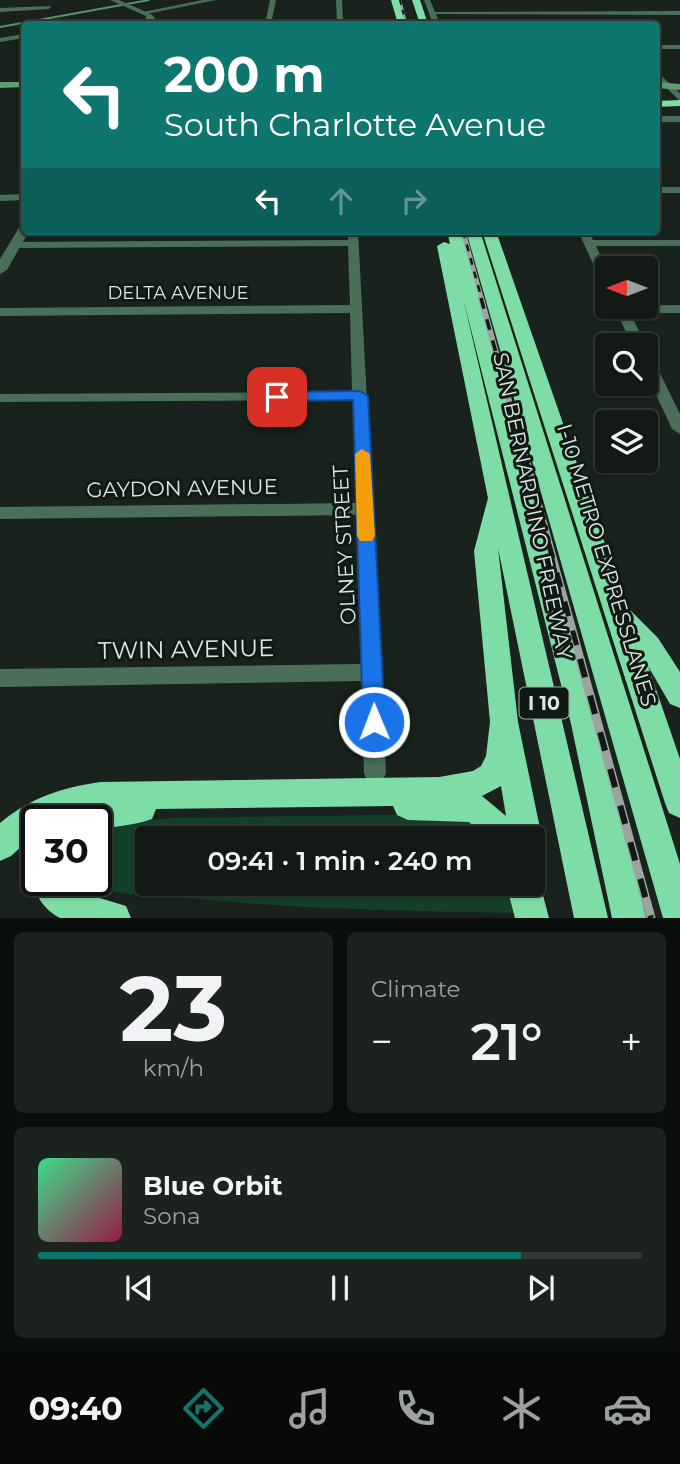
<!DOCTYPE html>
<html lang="en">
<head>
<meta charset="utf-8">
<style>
	body { margin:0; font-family:Montserrat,sans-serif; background:#1c231e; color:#f1f3f6; height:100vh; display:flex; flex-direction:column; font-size:26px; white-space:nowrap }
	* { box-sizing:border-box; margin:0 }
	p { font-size:23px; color:#9da1a0 }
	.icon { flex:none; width:38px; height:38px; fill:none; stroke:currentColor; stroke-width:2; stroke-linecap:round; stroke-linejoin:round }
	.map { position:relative; height:918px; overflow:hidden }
	.sheet { display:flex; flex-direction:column; gap:14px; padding:14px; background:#0a0e0c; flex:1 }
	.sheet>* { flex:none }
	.banner { position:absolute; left:21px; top:21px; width:639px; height:214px; border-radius:7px; box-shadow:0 2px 5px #0004,0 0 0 2px #323834; background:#0f766e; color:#fff; overflow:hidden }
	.needle { width:46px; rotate:270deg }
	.buttons { position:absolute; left:595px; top:256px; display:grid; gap:14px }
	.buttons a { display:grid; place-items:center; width:63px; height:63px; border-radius:7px; background:#131a15; box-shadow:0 2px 5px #0004,0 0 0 2px #323834; font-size:35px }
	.speed { position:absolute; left:21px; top:805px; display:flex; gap:14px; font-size:35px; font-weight:700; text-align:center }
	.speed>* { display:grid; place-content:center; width:91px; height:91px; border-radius:50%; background:#131a15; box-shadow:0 2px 5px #0004,0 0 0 2px #323834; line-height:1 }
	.speed .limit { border:4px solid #111; border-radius:10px; background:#fff; color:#111 }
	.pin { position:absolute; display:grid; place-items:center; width:60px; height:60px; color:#fff; margin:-30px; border-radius:14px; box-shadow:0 4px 10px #0006 }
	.me { position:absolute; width:77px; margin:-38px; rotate:359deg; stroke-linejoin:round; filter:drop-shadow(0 0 5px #0008) }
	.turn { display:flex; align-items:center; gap:24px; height:147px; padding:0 28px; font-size:32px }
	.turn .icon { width:91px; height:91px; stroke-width:2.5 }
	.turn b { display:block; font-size:49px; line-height:60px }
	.lanes { display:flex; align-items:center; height:66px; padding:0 28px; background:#0003; justify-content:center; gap:35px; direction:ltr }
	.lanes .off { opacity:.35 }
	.big { font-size:52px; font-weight:600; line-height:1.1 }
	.sheet .widget { flex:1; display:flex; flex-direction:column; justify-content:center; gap:10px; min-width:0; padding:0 24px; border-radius:10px; background:#1c231e }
	.sheet .dial { align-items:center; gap:0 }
	.dial b { font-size:91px; line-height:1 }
	.song { display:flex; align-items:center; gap:21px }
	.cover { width:84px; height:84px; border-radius:10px; background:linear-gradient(135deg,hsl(150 70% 55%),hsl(340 70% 35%)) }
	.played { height:7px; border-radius:4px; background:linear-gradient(90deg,#0f766e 80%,#323834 80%) }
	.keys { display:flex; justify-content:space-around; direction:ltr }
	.heat { display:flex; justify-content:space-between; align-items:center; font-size:38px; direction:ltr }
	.sheet .tiles { flex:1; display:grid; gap:14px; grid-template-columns:1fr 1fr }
	.widget:last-child { grid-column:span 2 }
	.trip { position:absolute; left:135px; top:826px; width:410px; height:70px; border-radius:7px; background:#131a15; box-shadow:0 2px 5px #0004,0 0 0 2px #323834; font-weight:600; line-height:70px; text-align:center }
	.tabs { display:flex; height:112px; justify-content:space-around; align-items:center; background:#080a08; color:#9da1a0 }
	.tabs .icon { width:49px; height:49px }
	.tabs .current { color:#0f766e }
	.tabs b { font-size:32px; color:#f1f3f6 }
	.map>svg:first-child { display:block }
	.green { fill:#143f28 }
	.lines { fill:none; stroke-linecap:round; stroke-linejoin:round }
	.stream { stroke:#599074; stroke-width:2 }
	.minor { fill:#4a6e58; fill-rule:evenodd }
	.tertiary { fill:#4a6e58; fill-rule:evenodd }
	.secondary { fill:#5f9b77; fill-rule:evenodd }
	.motorway { fill:#7edda6; fill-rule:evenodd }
	.rail-far4-casing { stroke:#9da4a0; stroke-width:2.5 }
	.rail-far3-casing { stroke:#9da4a0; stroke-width:4.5 }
	.rail-far2-casing { stroke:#9da4a0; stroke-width:6 }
	.rail-far1-casing { stroke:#9da4a0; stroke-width:8 }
	.rail-casing { stroke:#9da4a0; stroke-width:9 }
	.rail-far4 { stroke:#101913; stroke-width:2; stroke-dasharray:5; stroke-linecap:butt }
	.rail-far3 { stroke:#101913; stroke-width:2.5; stroke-dasharray:7; stroke-linecap:butt }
	.rail-far2 { stroke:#101913; stroke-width:3.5; stroke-dasharray:11; stroke-linecap:butt }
	.rail-far1 { stroke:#101913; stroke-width:5; stroke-dasharray:15; stroke-linecap:butt }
	.rail { stroke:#101913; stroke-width:6; stroke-dasharray:19; stroke-linecap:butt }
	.route { fill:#1a73e8; stroke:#114b97; stroke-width:2 }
	.slow { fill:#f59e0b }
	.labels { text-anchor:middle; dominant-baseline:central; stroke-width:6; stroke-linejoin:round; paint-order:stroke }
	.far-street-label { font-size:18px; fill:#dfe5e1; stroke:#101913 }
	.shield { fill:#101913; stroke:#a1a8a3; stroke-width:2 }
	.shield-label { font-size:19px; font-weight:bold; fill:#dfe5e1 }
	.street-label { font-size:21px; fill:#dfe5e1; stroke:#101913 }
	.near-street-label { font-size:24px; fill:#dfe5e1; stroke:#101913 }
</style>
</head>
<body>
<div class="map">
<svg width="680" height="918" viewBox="0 0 680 918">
	<rect width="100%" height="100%" fill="#19221c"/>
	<!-- green -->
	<path class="green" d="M441 814 469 818 498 838H147V884H516L522 913C409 911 298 909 186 898 152 895 112 897 82 880H96V828L116 822 176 818Z"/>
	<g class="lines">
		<!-- stream -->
		<path class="stream" d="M0 27 149 0"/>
		<!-- minor -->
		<path class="minor" d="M203 0H216L146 14 143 12Z
			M270 0H276L271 24H265Z
			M336 0H342L343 24H337Z
			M51 6 49 9 0 12V8Z
			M680 11V15L430 14 433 12Z
			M24 34V38L0 42V38Z
			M656 45H680V49H656Z
			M656 116H680V122H656Z
			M656 187H680V193H656Z
			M24 194V200L0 201V195Z
			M348 231H358L381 667 383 672 381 676 386 773 383 780 375 783 367 780 364 773 361 681 0 687V669L361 664 356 515 0 519V507L356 503 353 400 0 402V394L352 392 350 313 0 316V308L350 305 348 246 15 248 9 245 15 242 348 240Z
			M578 231H588L593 240H680V246H596L607 269V285L601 281Z
			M680 305V313H630L646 345H632L614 306Z
			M646 355 653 359 680 414V434L672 429 646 373Z"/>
		<!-- tertiary -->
		<path class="tertiary" d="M110 0H119L151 14 155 18 151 24H145L146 16Z
			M424 0H430L440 24H433Z
			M656 71 680 93V101L656 78Z
			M20 226H24V231H29L7 270 0 274V259Z"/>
		<!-- secondary -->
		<path class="secondary" d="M0 82H24V87L0 88Z
			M656 82 680 84V90L656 88Z"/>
		<!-- motorway -->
		<path class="motorway" d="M391 0H399L406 24H398Z
			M412 0H420L428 24H420Z
			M680 100V106L656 107V101Z
			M447 231H461L599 724 646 918H612L571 724 463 298 608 918H574L498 548 518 722 542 838 537 849 532 851V838H485L469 822 408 820 397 815 393 806 156 809 152 819C134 826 115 825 96 831V821H63L65 817 55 821H37V832L11 856 0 861V823C30 798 63 787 101 782L439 777 473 771 481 766 486 756 490 722 474 551 488 498 437 246 444 242 450 244ZM501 786 506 816 482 796Z
			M466 231H480L680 864V918H663Z
			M482 231H496L627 607 658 638 680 672V708L670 704 648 666 680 759V818L669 813 665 803Z
			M37 868V880H65L80 892 126 906 131 918H60C43 909 37 897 31 880Z
			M532 871 540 884 549 918H515L506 884H532Z"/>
		<defs>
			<path id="rail-far4" d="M400 0 406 24"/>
			<path id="rail-far3" d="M463 231 482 300"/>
			<path id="rail-far2" d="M481 298 525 459"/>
			<path id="rail-far1" d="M525 457 581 661"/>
			<path id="rail" d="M580 659 651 918"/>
		</defs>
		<!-- rail-far4 casing -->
		<use href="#rail-far4" class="rail-far4-casing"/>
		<!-- rail-far3 casing -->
		<use href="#rail-far3" class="rail-far3-casing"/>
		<!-- rail-far2 casing -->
		<use href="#rail-far2" class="rail-far2-casing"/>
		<!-- rail-far1 casing -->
		<use href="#rail-far1" class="rail-far1-casing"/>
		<!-- rail casing -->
		<use href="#rail" class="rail-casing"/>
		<!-- rail-far4 -->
		<use href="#rail-far4" class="rail-far4"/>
		<!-- rail-far3 -->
		<use href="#rail-far3" class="rail-far3"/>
		<!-- rail-far2 -->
		<use href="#rail-far2" class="rail-far2"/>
		<!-- rail-far1 -->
		<use href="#rail-far1" class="rail-far1"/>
		<!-- rail -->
		<use href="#rail" class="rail"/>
	</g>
	<!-- route -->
	<path class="route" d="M360 391 368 396 385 722 382 729 374 732 367 729 363 722 353 400 277 401 270 397 277 392Z"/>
	<!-- slow -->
	<path class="slow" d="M362 449 370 454 375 536 372 541H360L357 536 355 454Z"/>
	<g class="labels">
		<!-- far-street labels -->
		<g class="far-street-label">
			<text x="178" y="293">DELTA AVENUE</text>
		</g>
		<!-- shield labels -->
		<rect class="shield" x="519.5" y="687.5" width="49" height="31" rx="5"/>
		<g class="shield-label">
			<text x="544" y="703">I 10</text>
		</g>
		<!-- street labels -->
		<g class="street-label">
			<text transform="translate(182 488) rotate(-1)">GAYDON AVENUE</text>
			<text transform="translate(533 506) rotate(78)">SAN BERNARDINO FREEWAY</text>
			<text transform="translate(344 545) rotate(-93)">OLNEY STREET</text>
			<text transform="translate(607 565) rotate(73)">I-10 METRO EXPRESSLANES</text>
		</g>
		<!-- near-street labels -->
		<g class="near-street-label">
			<text transform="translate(186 649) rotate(-1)">TWIN AVENUE</text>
		</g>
	</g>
</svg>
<div class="buttons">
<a><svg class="needle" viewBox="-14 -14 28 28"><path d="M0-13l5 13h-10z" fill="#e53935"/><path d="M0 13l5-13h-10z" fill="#9da1a0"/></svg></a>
<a><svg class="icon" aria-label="search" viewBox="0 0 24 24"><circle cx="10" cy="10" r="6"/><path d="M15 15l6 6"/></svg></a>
<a><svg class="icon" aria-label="layers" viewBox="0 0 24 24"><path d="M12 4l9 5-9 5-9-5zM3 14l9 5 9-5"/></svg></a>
</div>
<div class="speed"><div class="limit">30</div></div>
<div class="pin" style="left:277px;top:397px;background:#d93025"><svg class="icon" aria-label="arrive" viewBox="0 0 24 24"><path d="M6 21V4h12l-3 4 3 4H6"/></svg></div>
<svg class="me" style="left:374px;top:722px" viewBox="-20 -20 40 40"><circle r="17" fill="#1a73e8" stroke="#fff" stroke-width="3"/><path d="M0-11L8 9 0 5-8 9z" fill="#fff"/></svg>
<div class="trip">09:41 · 1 min · 240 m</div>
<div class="banner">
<div class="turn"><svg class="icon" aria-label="left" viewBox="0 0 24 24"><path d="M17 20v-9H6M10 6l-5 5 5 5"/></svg><div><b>200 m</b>South Charlotte Avenue</div></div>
<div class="lanes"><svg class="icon" aria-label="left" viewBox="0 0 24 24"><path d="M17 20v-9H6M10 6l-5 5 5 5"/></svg><svg class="icon off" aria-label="ahead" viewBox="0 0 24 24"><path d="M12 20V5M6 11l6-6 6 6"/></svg><svg class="icon off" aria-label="right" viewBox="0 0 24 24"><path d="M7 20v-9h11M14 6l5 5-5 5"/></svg></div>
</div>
</div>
<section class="sheet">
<div class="tiles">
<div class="widget dial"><b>23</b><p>km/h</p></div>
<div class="widget"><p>Climate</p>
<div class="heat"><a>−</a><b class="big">21°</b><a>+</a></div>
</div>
<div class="widget">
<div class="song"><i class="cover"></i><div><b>Blue Orbit</b><p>Sona</p></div></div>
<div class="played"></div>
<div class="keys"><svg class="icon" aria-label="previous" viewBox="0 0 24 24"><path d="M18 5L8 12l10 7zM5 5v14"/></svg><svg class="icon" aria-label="pause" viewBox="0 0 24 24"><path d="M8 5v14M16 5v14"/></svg><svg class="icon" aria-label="next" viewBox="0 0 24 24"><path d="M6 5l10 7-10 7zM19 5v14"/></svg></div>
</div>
</div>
</section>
<nav class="tabs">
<b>09:40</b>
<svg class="icon current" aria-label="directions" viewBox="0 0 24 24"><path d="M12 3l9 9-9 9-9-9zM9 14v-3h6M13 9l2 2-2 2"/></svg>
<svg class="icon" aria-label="music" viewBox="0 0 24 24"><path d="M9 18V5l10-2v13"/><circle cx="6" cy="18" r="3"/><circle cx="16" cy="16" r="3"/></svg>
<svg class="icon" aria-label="phone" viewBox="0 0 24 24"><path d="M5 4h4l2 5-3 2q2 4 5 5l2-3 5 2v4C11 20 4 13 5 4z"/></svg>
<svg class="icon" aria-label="climate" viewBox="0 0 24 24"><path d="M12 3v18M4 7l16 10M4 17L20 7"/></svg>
<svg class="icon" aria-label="car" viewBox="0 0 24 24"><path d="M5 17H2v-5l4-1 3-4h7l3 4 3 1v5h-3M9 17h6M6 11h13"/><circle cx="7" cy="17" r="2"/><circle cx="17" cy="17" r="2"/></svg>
</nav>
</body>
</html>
